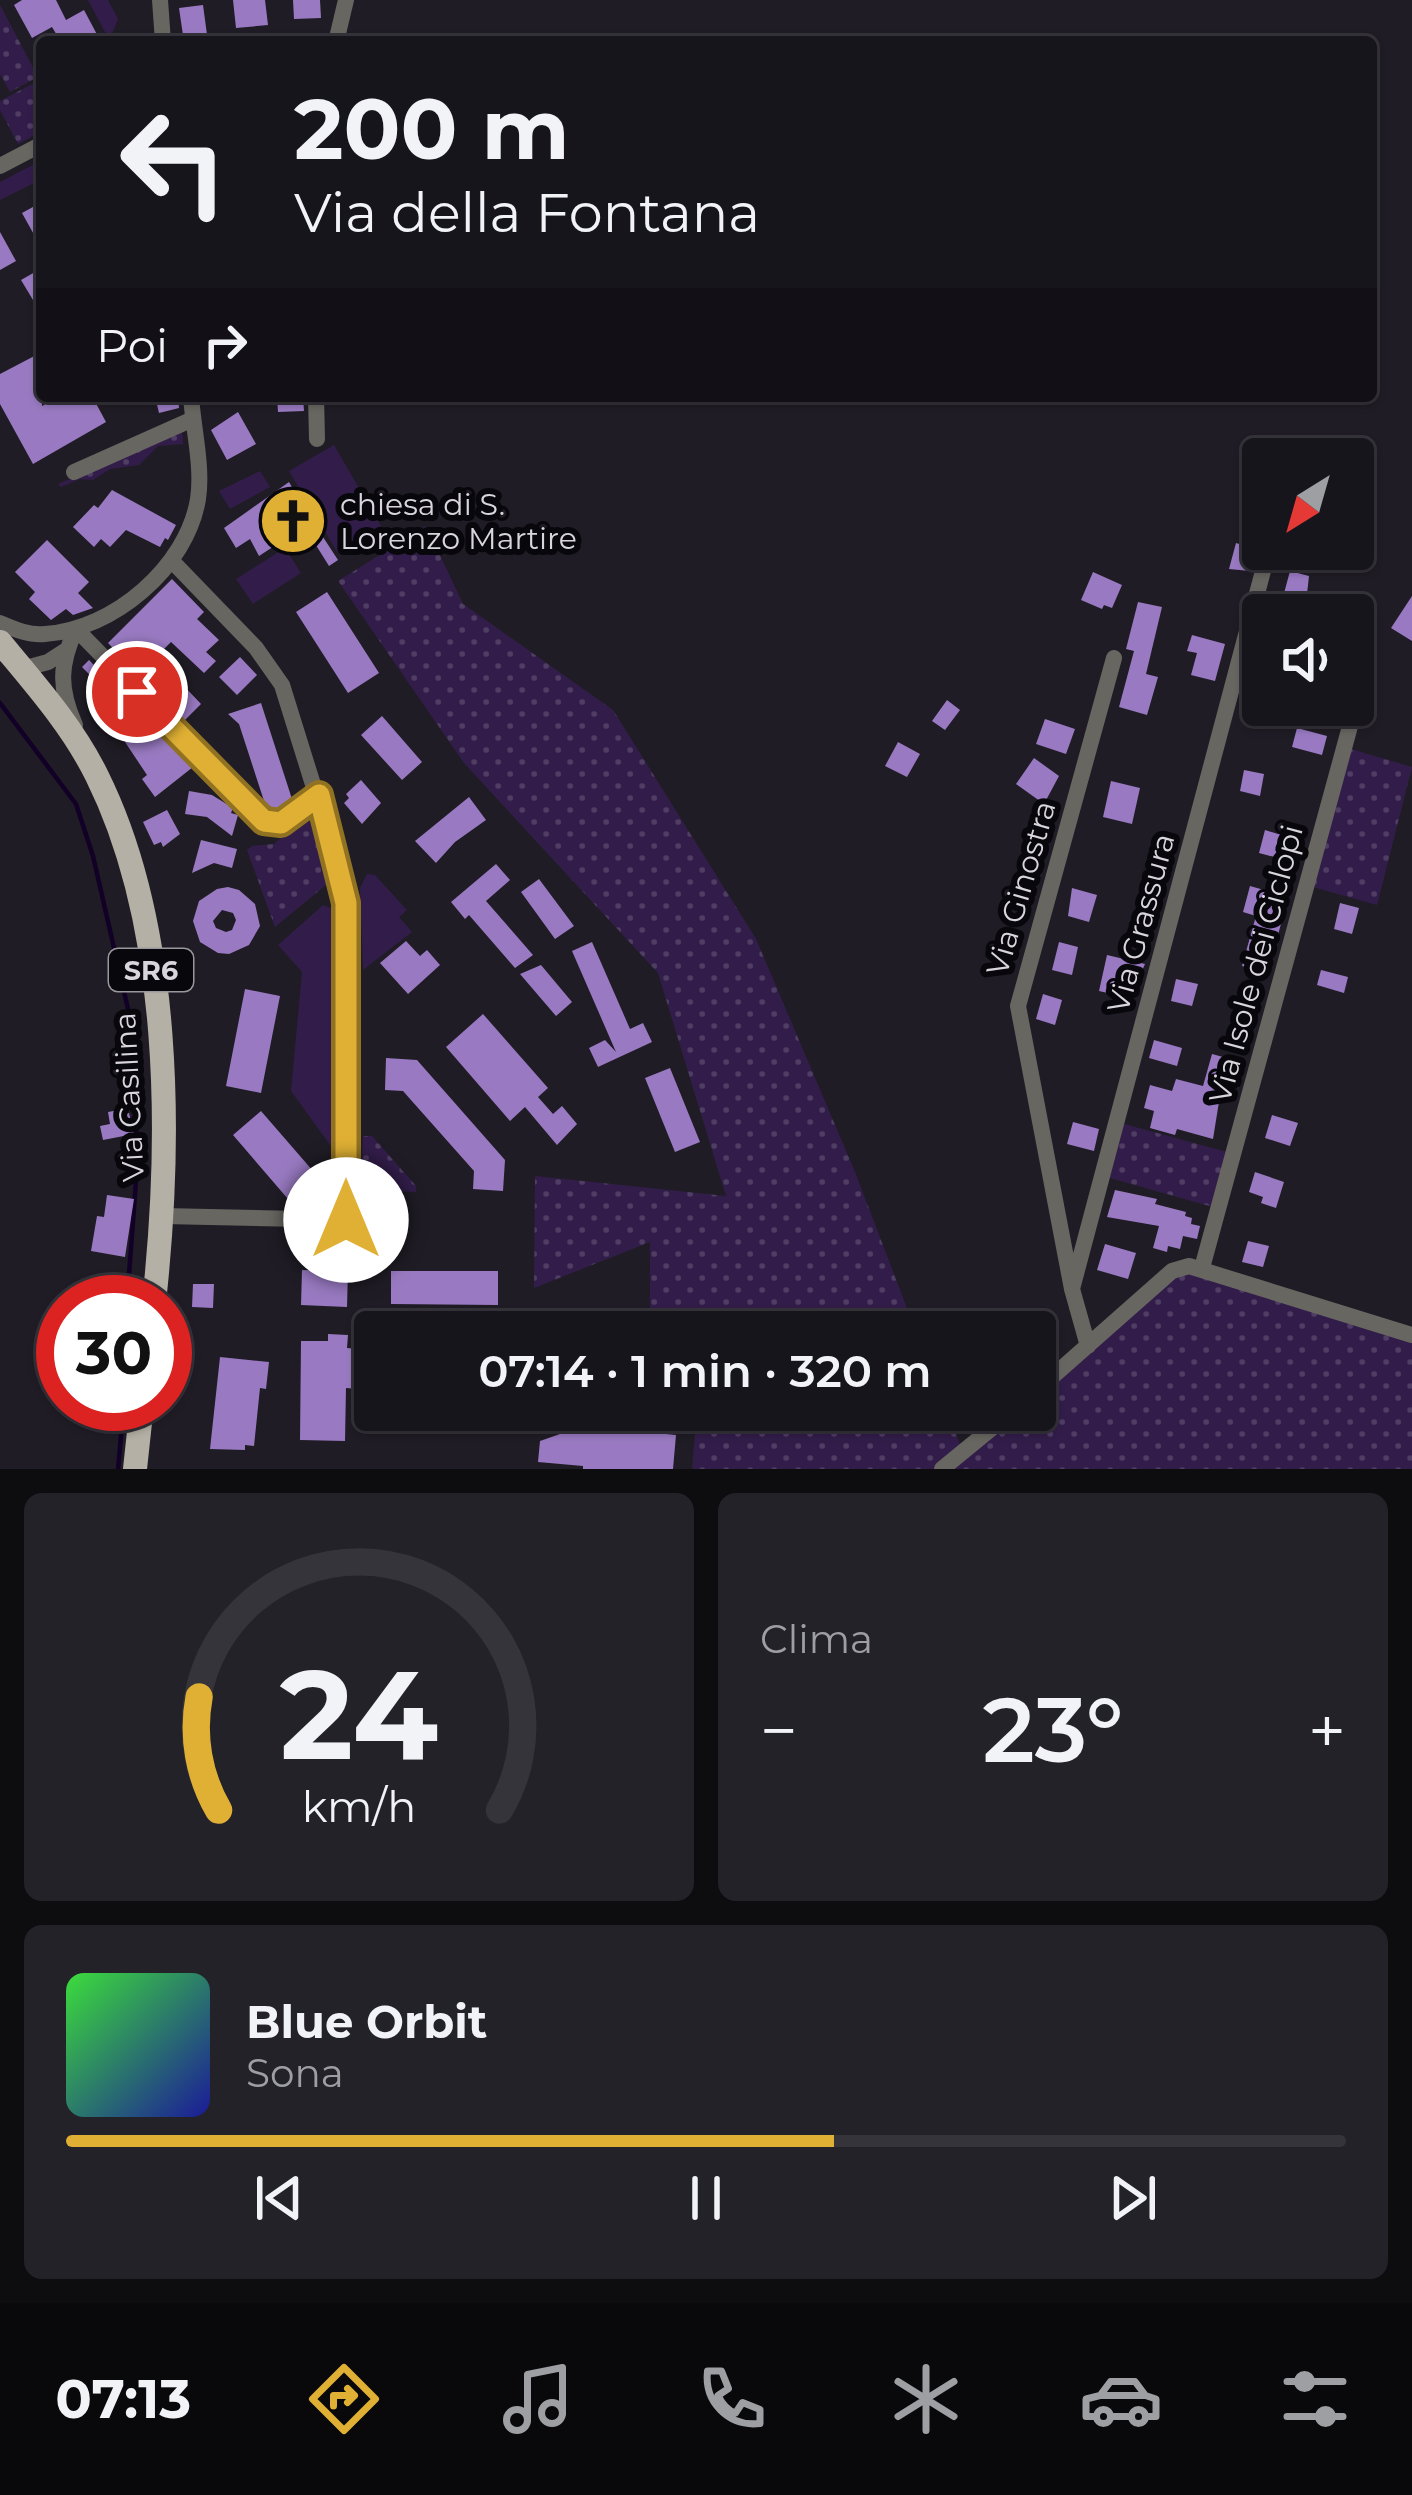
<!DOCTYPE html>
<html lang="it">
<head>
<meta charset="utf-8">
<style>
	body { margin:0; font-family:Montserrat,sans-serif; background:#242229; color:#f1f3f6; height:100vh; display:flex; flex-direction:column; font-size:45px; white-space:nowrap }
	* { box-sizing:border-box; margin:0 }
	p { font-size:39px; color:#9e9fa3 }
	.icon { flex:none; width:66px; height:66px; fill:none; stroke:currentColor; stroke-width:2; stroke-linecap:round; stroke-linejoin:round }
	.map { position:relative; height:1469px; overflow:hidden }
	.side { display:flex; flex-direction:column; gap:24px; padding:24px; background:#0d0c0f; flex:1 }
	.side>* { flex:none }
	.banner { position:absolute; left:36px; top:36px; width:1341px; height:366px; border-radius:12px; box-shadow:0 3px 9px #0004,0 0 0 3px #36343b; background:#17151c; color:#f1f3f6; overflow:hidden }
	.needle { width:78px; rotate:217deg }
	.controls { position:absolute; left:1242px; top:438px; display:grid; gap:24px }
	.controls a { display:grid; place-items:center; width:132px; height:132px; border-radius:12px; background:#17151c; box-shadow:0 3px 9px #0004,0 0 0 3px #36343b; font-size:60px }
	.speed { position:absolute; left:36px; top:1275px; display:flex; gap:24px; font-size:60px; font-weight:700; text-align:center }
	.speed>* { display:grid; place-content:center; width:156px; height:156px; border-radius:50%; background:#17151c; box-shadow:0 3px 9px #0004,0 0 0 3px #36343b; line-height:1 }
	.speed .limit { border:18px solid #d22; background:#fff; color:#111 }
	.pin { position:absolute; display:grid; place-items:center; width:102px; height:102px; color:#fff; margin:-51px; border:6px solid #fff; border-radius:50%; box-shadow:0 3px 12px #0007 }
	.me { position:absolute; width:132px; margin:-66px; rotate:0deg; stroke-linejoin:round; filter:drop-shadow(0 0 9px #0008) }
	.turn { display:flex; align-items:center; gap:42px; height:252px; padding:0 60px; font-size:54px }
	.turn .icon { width:156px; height:156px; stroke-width:2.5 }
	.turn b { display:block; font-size:84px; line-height:102px }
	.then { display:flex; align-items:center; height:114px; padding:0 60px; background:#0003; gap:24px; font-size:45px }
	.big { font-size:90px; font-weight:600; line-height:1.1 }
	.side .widget { flex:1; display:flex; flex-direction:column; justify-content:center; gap:18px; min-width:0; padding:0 42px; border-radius:18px; background:#242229 }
	.side .dial { align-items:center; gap:0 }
	.dial svg { height:312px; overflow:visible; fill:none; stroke:#36343b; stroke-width:7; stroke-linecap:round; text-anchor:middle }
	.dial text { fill:#f1f3f6; stroke:none }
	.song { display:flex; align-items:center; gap:36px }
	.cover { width:144px; height:144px; border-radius:18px; background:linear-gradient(135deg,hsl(120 70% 55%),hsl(240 70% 35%)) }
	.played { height:12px; border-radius:6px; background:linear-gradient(90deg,#dfb034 60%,#36343b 60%) }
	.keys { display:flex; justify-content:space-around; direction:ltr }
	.heat { display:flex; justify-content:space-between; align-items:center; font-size:66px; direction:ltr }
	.side .tiles { flex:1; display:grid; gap:24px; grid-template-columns:1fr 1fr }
	.widget:last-child { grid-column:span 2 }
	.trip { position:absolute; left:354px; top:1311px; width:702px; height:120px; border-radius:12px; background:#17151c; box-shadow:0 3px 9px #0004,0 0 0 3px #36343b; font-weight:600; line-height:120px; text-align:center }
	.menu { display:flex; height:192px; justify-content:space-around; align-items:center; background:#09080b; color:#9e9fa3 }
	.menu .icon { width:84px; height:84px }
	.menu .on { color:#dfb034 }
	.menu b { font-size:54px; color:#f1f3f6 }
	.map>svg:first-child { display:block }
	.grass { fill:url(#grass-dots) }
	.park { fill:#321d4a }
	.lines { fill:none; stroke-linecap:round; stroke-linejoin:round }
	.stream { stroke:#120027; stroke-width:4.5 }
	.building { fill:#997ac2; fill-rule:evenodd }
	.minor { stroke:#686661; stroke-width:16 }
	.primary { stroke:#b4b0a5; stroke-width:24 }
	.route-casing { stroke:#917222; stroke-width:30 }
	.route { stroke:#dfb034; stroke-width:21 }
	.labels { text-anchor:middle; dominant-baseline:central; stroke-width:12; stroke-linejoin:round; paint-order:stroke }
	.shield { fill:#08070b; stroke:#9a979d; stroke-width:3 }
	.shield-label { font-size:27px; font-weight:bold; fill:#d8d5dc }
	.poi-label { font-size:30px; fill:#d8d5dc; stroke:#08070b; text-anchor:start }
	.street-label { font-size:30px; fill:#d8d5dc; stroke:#08070b }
</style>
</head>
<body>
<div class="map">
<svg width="1412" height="1469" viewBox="0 0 1412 1469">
	<defs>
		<pattern id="grass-dots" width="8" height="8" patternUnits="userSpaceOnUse" patternTransform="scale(3)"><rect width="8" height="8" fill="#321d4a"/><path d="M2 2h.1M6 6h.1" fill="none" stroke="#4f3d64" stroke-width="1.8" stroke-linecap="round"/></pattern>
	</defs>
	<rect width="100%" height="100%" fill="#1f1c25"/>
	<!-- grass -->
	<path class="grass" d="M0 5 38 77 10 92 0 74Z
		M40 80 42 131 18 144 0 110V101Z
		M182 431 183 444 158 446 139 465 110 469 93 480 80 479 61 487 58 484Z
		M426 526 463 604 613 710 756 939 855 1172 916 1332H650V1242L534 1288 535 1176 726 1196 658 973 464 763 338 581Z
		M1351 749 1412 767 1377 905 1313 887Z
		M308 814 327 884 275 927 247 850 252 846 274 844Z
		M1124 1124 1227 1152 1213 1207 1110 1178Z
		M363 1136H372L416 1186V1192L361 1190Z
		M1202 1268 1412 1335V1469H692L697 1410H946L960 1444 1005 1410H1035V1387L1172 1271Z"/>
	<!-- park -->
	<path class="park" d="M88 0H108L118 19 112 34 107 36Z
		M42 160V179L0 200V182Z
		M334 445 381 526 337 552 289 471Z
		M260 471 270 487 230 509 219 491Z
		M285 548 301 573 253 604 236 579Z
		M367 874 375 875 407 910 399 917 412 932 363 970 360 888Z
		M323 905 331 908 334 925 333 1149 291 1091 302 972 278 945Z"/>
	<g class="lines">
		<!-- stream -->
		<path class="stream" d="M0 703 76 804 93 856 128 1009 138 1154 127 1302
			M118 1469 124 1404"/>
	</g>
	<!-- building -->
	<path class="building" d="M22 0H56L66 20 84 10 101 42H61L52 27 32 38 14 5Z
		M233 0H265L268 25 236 28Z
		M293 0H320L321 18 294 19Z
		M203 5 208 42H184L179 8Z
		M42 202V249L22 213Z
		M0 232 16 261 0 270Z
		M42 268V315L21 280Z
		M42 352V406L60 396H92L106 422 33 464 0 404V374Z
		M155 396H178L179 408 159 413Z
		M277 396H303L304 411 278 412Z
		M238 412 256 444 227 460 211 430Z
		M289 482 319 533 296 547 293 541 281 548 279 543 259 556 250 539 236 548 224 528Z
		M112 490 176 525 168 540 165 538 160 547 126 530 110 547 101 539 94 547 73 527 94 505 98 508Z
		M323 537 338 560 329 566 314 542Z
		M47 540 89 582 78 593 93 608 73 615 66 609 51 620 29 599 35 592 15 572Z
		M1236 543 1262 551 1250 571 1229 569Z
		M1290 571 1309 576 1306 603 1283 597Z
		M1093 572 1122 585 1112 608 1104 605 1102 609 1081 600Z
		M172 579 204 612 197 619 219 640 206 652 216 661 204 673 171 642 147 666 175 693 183 685 201 704 184 721 108 643Z
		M327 592 379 673 348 693 296 612Z
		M1412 596V641L1391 628Z
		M1138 602 1162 607 1146 674 1158 677 1147 715 1119 707 1134 651 1126 649Z
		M1192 635 1225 644 1215 681 1191 675 1197 653 1187 651Z
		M240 657 257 675 237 695 219 677Z
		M89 660 193 767 155 797 142 779 147 775 125 742 141 727 82 667Z
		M947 700 960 710 945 730 932 721Z
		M261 703 292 799 278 810 265 804 239 724 228 714Z
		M382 716 422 762 402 780 361 735Z
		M1045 719 1075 729 1066 754 1036 744Z
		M1297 728 1327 736 1322 755 1292 747Z
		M898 742 920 754 907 777 885 766Z
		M1034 758 1059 776 1044 804 1016 784Z
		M1244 770 1264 774 1260 796 1240 791Z
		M361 780 381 803 362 824 344 803 349 798 346 794Z
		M1111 781 1140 788 1132 824 1103 817Z
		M189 791 212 795 233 808 231 813 238 815 232 836 207 817 185 814Z
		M469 797 486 820 455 842 436 863 415 841Z
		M167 810 180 834 163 847 161 842 154 845 143 822Z
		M1265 830 1288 837 1282 859 1259 853Z
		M201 840 237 849 232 868 214 863 192 873Z
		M496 864 510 880 486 901 533 955 515 968 469 915 465 919 451 902Z
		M539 879 574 926 555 939 521 892Z
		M1250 886 1288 897 1268 973 1242 966 1256 916 1243 912Z
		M228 887 239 890 255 904 260 926 249 945 229 954 218 953 200 942 193 921 199 901 217 889ZM222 910 233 913 236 920 232 930 226 932 216 928 213 921Z
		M1072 888 1097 895 1089 922 1068 916Z
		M1340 903 1359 908 1352 934 1334 929Z
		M406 941 420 956 427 950 440 965 408 994 380 963Z
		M592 942 630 1029 643 1023 652 1042 598 1067 589 1048 605 1040 616 1052 572 951Z
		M1059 942 1078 947 1072 975 1052 970Z
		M1107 955 1145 964 1132 993 1122 991 1121 996 1099 991Z
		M541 965 572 1002 556 1016 520 974Z
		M1321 970 1348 977 1344 993 1317 985Z
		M1176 979 1198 984 1192 1006 1171 1001Z
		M245 989 280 996 261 1093 226 1086Z
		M1043 994 1062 1000 1055 1025 1036 1019Z
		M483 1014 548 1088 538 1097 553 1114 562 1106 577 1124 557 1145 525 1107 510 1121 446 1047Z
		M1154 1040 1182 1048 1177 1066 1149 1058Z
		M1212 1054 1245 1063 1238 1088 1222 1083 1213 1139 1177 1129 1175 1135 1150 1128 1154 1111 1144 1108 1150 1085 1172 1091 1176 1079 1203 1086Z
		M386 1058 417 1060 505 1160 503 1191 473 1189 474 1171 403 1091 385 1090Z
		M670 1068 700 1142 675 1152 645 1078Z
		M119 1110 120 1115 129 1113 134 1134 103 1140 100 1126 110 1124 108 1112Z
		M261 1111 326 1186 302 1206H294L233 1135Z
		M1272 1115 1298 1123 1290 1146 1265 1138Z
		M1073 1122 1099 1129 1094 1151 1067 1144Z
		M1255 1172 1284 1182 1276 1208 1261 1203 1263 1197 1249 1192Z
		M1115 1190 1157 1199 1155 1204 1186 1212 1185 1216 1192 1218 1191 1224 1200 1226 1197 1239 1183 1236 1180 1249 1168 1246 1167 1252 1153 1248 1159 1226 1107 1217Z
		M107 1195 134 1199 125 1257 91 1251 97 1216 104 1217Z
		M1248 1241 1269 1246 1263 1267 1242 1262Z
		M1105 1244 1136 1253 1128 1279 1097 1270Z
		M302 1270 348 1271 347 1307 301 1305Z
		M391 1271H498V1305L391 1304Z
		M193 1284H214L213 1308 192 1307Z
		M328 1334 348 1335 347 1348 358 1349V1389L346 1388 345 1441 300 1440 301 1341H328Z
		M220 1357 269 1362 266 1389 260 1388 254 1446 245 1445V1450L210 1449Z
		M583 1426 676 1435 673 1469H583V1466L538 1462 540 1441Z"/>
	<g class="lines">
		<!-- minor -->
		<path class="minor" d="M160 0 163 42
			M336 42 346 0
			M0 166 42 144
			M316 396 317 439
			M74 472 193 419
			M0 623C14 629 30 636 45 634 113 630 187 567 198 499 203 467 193 428 191 396
			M76 629 264 821 281 823 319 795
			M22 669 48 662 65 651
			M75 725C59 689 59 665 76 629
			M163 1216 346 1220 347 920 339 868 282 685 256 648 171 560
			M1202 1268 1364 675
			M1072 1289 1263 571
			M1088 1346 1072 1289 1018 1006 1114 658
			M1035 1392 1172 1271 1189 1266 1412 1335
			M942 1469 1014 1410"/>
		<!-- primary -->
		<path class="primary" d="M0 642C35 684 73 727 97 776 172 927 172 1138 154 1302
			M135 1469 142 1404"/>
	</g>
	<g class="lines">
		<defs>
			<path id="route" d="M137 692 264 821 281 823 319 795 346 903V1220"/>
		</defs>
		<!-- route casing -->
		<use href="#route" class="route-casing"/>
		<!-- route -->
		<use href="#route" class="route"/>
	</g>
	<!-- icons -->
	<defs>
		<symbol id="church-disc" viewBox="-11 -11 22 22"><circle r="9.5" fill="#dfb034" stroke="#08070b"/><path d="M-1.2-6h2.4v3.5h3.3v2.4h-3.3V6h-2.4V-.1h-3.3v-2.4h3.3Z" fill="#111"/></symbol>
	</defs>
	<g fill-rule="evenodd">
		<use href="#church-disc" x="255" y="483" width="76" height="76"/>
	</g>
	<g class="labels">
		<!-- shield labels -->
		<rect class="shield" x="109" y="949" width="84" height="42" rx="9"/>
		<g class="shield-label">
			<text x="151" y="970">SR6</text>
		</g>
		<!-- poi labels -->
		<g class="poi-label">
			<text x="340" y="504">chiesa di S.<tspan x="340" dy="34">Lorenzo Martire</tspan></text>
		</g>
		<!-- street labels -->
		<g class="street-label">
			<text transform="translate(1021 888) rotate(-74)">Via Ginostra</text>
			<text transform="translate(1141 923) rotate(-75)">Via Grassura</text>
			<text transform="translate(1256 964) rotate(-75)">Via Isole dei Ciclopi</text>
			<text transform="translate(129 1097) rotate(-93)">Via Casilina</text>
		</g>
	</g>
</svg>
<div class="controls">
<a><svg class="needle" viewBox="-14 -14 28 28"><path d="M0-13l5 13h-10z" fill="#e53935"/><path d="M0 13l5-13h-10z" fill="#9e9fa3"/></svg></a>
<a><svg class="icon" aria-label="sound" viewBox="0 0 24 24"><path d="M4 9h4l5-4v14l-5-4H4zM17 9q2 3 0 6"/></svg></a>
</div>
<div class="speed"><div class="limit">30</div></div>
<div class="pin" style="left:137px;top:692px;background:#d93025"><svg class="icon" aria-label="arrive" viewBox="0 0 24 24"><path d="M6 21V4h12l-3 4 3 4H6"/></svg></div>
<svg class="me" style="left:346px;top:1220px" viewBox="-20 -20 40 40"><circle r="19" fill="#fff"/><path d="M0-13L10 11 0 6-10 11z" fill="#dfb034"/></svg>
<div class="trip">07:14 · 1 min · 320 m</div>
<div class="banner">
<div class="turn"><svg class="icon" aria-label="left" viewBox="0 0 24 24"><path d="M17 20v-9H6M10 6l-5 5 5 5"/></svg><div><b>200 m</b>Via della Fontana</div></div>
<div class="then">Poi<svg class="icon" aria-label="right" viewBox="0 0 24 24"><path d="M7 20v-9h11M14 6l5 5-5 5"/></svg></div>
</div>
</div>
<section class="side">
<div class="tiles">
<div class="widget dial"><svg viewBox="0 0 100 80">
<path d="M14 69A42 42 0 1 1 86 69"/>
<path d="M14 69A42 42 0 0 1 9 40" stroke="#dfb034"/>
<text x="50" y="56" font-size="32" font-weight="700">24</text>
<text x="50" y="72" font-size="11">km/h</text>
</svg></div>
<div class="widget"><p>Clima</p>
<div class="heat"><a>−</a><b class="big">23°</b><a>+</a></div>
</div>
<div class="widget">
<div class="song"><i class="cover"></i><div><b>Blue Orbit</b><p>Sona</p></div></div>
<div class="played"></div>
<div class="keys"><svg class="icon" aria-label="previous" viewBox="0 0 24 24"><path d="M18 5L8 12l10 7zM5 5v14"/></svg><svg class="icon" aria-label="pause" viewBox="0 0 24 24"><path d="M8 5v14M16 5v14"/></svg><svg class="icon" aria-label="next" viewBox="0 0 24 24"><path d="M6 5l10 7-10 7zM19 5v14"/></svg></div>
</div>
</div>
</section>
<nav class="menu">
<b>07:13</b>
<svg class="icon on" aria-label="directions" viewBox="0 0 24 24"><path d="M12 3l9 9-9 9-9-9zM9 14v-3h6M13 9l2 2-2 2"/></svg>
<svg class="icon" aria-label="music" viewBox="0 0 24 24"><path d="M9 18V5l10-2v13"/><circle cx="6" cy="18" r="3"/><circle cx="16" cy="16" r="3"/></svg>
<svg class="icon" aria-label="phone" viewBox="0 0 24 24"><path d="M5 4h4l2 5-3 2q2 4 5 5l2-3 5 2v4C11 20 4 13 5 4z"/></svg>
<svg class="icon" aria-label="climate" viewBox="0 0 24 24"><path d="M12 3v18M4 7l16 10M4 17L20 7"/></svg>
<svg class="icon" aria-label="car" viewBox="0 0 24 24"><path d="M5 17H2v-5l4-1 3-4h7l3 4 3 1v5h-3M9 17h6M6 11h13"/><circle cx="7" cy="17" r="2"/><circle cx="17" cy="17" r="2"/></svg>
<svg class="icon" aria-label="filters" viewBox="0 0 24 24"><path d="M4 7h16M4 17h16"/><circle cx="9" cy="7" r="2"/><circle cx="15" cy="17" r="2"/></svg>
</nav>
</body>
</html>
